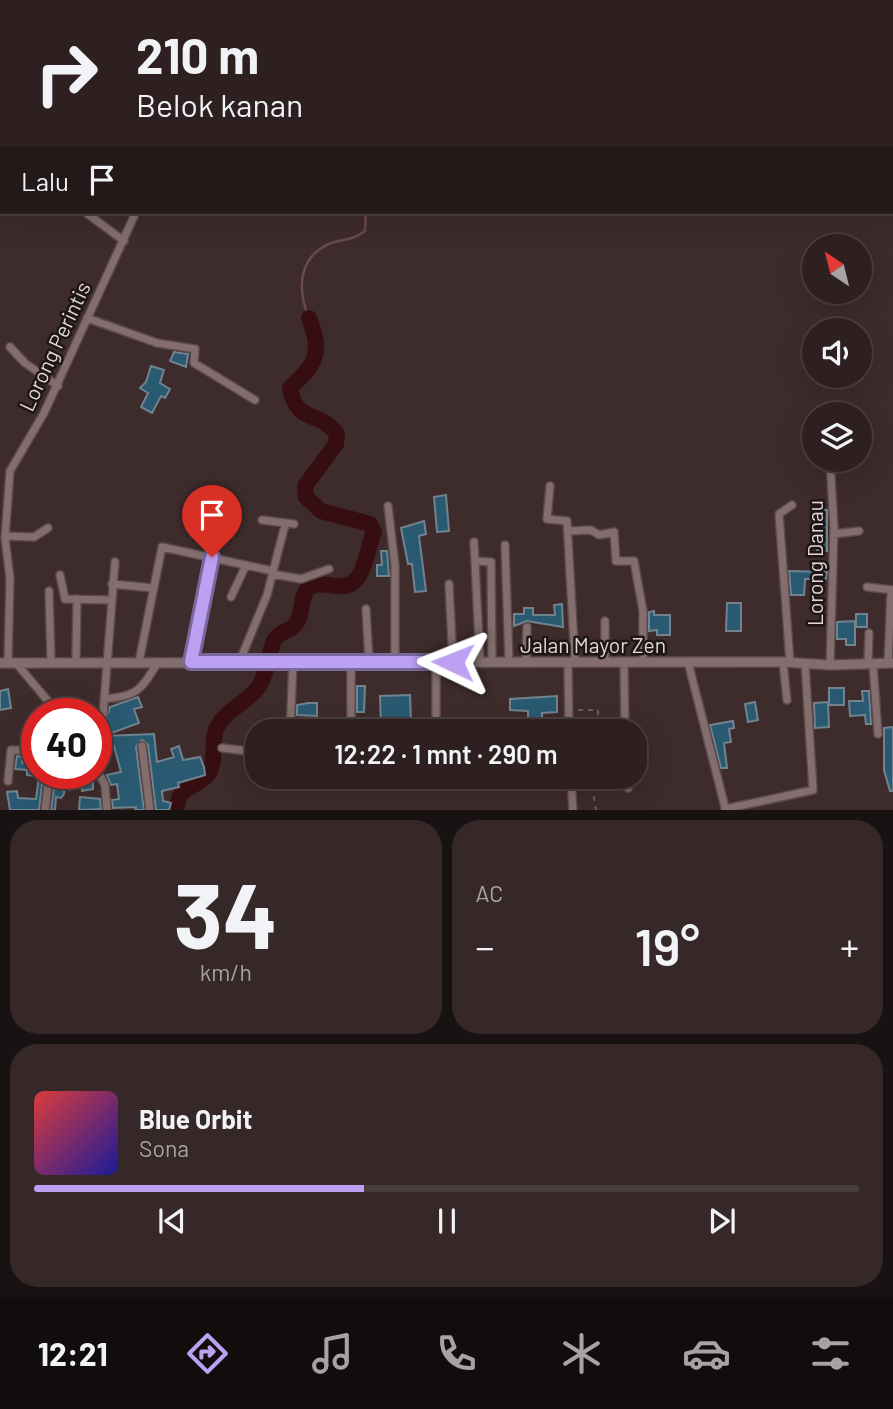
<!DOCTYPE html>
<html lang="id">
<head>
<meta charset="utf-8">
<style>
	body { margin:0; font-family:Barlow,sans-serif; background:#362829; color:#f1f3f6; height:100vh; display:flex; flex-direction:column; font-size:26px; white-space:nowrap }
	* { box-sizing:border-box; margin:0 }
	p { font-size:23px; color:#a7a3a5 }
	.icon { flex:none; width:38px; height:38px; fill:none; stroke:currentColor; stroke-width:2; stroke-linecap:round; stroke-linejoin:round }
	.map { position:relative; height:810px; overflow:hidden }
	.side { display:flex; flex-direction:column; gap:10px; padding:10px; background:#191212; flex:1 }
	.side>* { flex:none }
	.banner { position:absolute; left:0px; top:0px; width:894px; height:214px; box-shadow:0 7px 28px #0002,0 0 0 2px #493e3e; background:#2e2020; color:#f1f3f6; overflow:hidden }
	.needle { width:46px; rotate:325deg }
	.controls { position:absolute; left:802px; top:234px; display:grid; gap:14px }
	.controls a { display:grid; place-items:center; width:70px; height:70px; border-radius:50%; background:#2e2020; box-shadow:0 7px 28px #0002,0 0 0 2px #493e3e; font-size:35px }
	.speed { position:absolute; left:21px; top:698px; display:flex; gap:14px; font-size:35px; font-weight:700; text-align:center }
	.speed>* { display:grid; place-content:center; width:91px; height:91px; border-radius:50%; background:#2e2020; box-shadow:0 7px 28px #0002,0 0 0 2px #493e3e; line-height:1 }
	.speed .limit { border:10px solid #d22; background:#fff; color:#111 }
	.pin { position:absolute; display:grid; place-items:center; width:60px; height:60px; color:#fff; margin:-72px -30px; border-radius:50% 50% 50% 0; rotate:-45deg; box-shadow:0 0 7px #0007 }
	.pin .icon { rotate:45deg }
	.me { position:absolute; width:77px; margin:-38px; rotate:272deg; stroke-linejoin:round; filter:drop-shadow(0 0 5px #0008) }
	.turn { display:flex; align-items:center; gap:24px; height:147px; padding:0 21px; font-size:32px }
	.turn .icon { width:91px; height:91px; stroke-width:2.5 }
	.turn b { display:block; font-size:49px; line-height:60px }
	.then { display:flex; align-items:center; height:66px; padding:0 21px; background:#0003; gap:14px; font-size:26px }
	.big { font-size:52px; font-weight:600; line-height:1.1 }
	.side .widget { flex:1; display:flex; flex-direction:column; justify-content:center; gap:10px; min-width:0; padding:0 24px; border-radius:28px; background:#362829 }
	.side .dial { align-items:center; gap:0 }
	.dial b { font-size:91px; line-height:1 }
	.song { display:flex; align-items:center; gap:21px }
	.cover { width:84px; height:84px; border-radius:10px; background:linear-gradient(135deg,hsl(0 70% 55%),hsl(240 70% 35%)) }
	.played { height:7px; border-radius:4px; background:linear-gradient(90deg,#bca0f2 40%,#493e3e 40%) }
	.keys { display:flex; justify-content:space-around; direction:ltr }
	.heat { display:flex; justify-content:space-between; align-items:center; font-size:38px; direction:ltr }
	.side .tiles { flex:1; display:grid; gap:10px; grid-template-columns:1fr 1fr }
	.widget:last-child { grid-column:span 2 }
	.trip { position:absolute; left:245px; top:719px; width:402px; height:70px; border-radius:28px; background:#2e2020; box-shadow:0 7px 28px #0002,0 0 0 2px #493e3e; font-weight:600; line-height:70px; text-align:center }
	.tabs { display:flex; height:112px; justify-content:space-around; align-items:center; background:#120d0d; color:#a7a3a5 }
	.tabs .icon { width:49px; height:49px }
	.tabs .selected { color:#bca0f2 }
	.tabs b { font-size:32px; color:#f1f3f6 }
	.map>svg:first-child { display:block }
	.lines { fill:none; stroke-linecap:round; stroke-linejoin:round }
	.stream { stroke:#6a4a4c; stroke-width:2.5 }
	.river { stroke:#360e11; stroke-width:16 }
	.building { fill:#295a71; stroke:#70838e; stroke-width:2 }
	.minor-casing { stroke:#594a4a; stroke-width:10 }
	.tertiary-casing { stroke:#594a4a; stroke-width:12 }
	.path { stroke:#705e5e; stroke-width:2; stroke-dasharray:5 5; stroke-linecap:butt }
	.minor { stroke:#836d6d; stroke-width:7 }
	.tertiary { stroke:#836d6d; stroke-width:9 }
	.route-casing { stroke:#7a689d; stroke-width:18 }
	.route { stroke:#bca0f2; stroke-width:12 }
	.labels { text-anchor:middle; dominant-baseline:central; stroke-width:5; stroke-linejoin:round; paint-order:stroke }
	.street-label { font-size:21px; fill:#e3d6d6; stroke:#1e1616 }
</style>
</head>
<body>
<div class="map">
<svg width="893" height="811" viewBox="0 0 893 811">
	<rect width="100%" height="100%" fill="#3e2b2b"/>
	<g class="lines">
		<!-- stream -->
		<path class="stream" d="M498 0V2
			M309 318C296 287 299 254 334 242 346 239 355 239 365 231L366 212"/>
		<!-- river -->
		<path class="river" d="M176 811C179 782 197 790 209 773 217 761 210 741 217 727 227 708 248 703 259 686 268 672 267 657 274 641 278 632 288 632 294 626 305 615 298 595 310 587 318 582 327 585 336 586 366 590 365 552 374 532L370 524 321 511 306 497 305 486 336 444 337 434C321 411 296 424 290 388 316 363 323 354 309 318"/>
	</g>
	<!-- building -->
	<path class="building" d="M174 352 188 354 186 367 170 361Z
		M151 366 164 370 160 383 170 389 165 398 161 396 152 413 141 407 148 393 140 388 146 382Z
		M446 495 449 531 437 532 434 497Z
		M818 509 827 510V551L817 550 818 535 813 534Z
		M424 521 426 534 419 536 426 591 415 592 412 564H408L401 528Z
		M381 551H387L389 576H377V565H382Z
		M789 571 827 572 826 579H805L804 595H791Z
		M727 603H741V631H726Z
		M562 604 563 627 527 621 514 626V614H524V608H533V615H555L554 605Z
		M654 611V615H670V635H657V630L649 631V612Z
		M856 614H867V627H856Z
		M855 621V645H846V639H837V622Z
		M357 686H365L364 712H357Z
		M829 688H844V705H829Z
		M8 689 11 708 0 710V691Z
		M862 691H869L871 724H866L865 715 850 716 849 701H863Z
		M410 695 411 721 381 725 380 696Z
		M557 696V712L542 713V719H528V711L510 710V699Z
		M138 697 142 707 134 709 139 723 103 736 154 734 157 762 174 757 171 749 179 746 183 760 200 757 204 767 205 775 178 783 179 787 162 791 163 801 171 803 169 810H156L148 745 142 740 136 747 144 810H135L136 807 113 808 112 800 119 799 117 784 111 785 107 775 121 772 114 746 103 750 99 730H96V715L99 721 105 722 110 707Z
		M755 702 758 720 748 722 745 704Z
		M828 702 829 727 815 728 814 703Z
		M308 703H317V716L297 715V705Z
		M733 721 734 728 729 729 731 742 724 743 727 768H721L710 725Z
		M893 727V791H890L884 770V728Z
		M17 756 23 757 22 763H36L35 776 27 775V770L15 769Z
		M56 774H64V794L61 798 56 797 55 810H51Z
		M39 776H43L39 810H10L7 792 17 791 18 798 36 799Z
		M83 776H93V789L82 791Z
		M80 797 100 799 101 809 79 810Z"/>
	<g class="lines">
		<defs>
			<path id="minor" d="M138 2 139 0
				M0 55H2
				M0 115H2
				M0 164 2 165
				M85 212 124 241
				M87 318 157 343 195 349 194 363 255 400
				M10 347 25 363 58 386
				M825 409 826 415
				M830 460 834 528 830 665
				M550 486 547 519 567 521 575 661
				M388 506 395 566V660
				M262 520 294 524
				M568 531 591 530 599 535 614 532 616 561H634L643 611V661
				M834 534 859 531
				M5 536 34 537 48 528
				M474 542 480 662
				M505 545 509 662
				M475 561 491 562 492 662
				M272 574 301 579 329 569
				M60 575 65 599 111 600
				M112 584 153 588
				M449 584 453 662
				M867 587 893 590
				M49 591 51 661
				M231 597 246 565
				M366 609 369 661
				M605 621V661
				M76 661 77 599
				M351 661V732
				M526 661 527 627
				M624 661 625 732
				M8 662 10 578 5 538 10 471 44 413 136 212
				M139 662 162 547 273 571
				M191 662 212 557
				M436 662V715
				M568 662 569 732
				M688 662 726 811
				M783 662 787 700
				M790 662 779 514 792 505
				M16 663 59 714
				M239 663 267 595 285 525
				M888 663 891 590
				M868 664 869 633
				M873 664 878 734
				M104 699C138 696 140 691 158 662
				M103 716 115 562
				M290 732 293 663
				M142 746 150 811
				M222 748 257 752
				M96 768 105 785 107 811
				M571 777 573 811
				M628 777V788
				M8 781 11 750 37 751
				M725 809 813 790 805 663
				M45 811 49 774"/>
			<path id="tertiary" d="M0 663 783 662 830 665 893 663"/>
		</defs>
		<!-- minor casing -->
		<use href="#minor" class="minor-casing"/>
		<!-- tertiary casing -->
		<use href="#tertiary" class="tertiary-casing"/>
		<!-- path -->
		<path class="path" d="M578 710H598V732
			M596 811 591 779 599 777"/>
		<!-- minor -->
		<use href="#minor" class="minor"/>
		<!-- tertiary -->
		<use href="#tertiary" class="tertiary"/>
	</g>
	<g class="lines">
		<defs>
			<path id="route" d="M212 557 191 662H453"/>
		</defs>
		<!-- route casing -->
		<use href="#route" class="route-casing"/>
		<!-- route -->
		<use href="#route" class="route"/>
	</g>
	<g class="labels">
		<!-- street labels -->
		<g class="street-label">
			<text transform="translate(54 346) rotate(-65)">Lorong Perintis</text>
			<text transform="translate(814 563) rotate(-90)">Lorong Danau</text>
			<text x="593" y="644">Jalan Mayor Zen</text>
		</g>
	</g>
</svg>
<div class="controls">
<a><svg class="needle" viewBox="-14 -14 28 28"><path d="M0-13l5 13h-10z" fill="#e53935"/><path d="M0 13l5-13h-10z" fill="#a7a3a5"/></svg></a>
<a><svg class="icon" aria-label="sound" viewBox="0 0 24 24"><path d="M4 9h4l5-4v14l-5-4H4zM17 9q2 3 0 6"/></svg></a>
<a><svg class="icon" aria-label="layers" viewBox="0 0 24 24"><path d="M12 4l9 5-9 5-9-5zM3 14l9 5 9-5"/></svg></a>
</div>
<div class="speed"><div class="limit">40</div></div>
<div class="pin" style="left:212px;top:557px;background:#d93025"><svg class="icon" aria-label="arrive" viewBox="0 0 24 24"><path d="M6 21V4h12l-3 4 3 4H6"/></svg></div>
<svg class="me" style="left:453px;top:662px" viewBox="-20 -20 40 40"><path d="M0-17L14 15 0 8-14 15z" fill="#bca0f2" stroke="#fff" stroke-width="4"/></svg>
<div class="trip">12:22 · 1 mnt · 290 m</div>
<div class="banner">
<div class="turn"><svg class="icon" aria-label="right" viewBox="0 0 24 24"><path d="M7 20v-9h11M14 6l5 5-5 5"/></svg><div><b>210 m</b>Belok kanan</div></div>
<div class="then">Lalu<svg class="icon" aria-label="arrive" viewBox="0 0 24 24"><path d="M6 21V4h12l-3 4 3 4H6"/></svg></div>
</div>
</div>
<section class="side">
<div class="tiles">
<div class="widget dial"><b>34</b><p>km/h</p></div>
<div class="widget"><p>AC</p>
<div class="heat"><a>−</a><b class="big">19°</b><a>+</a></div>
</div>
<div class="widget">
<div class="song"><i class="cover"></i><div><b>Blue Orbit</b><p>Sona</p></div></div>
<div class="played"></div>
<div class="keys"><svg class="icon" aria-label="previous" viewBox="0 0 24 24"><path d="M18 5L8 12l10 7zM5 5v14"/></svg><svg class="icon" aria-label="pause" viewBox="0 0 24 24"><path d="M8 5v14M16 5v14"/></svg><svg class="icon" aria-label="next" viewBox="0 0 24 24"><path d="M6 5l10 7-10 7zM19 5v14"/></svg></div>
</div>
</div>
</section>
<nav class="tabs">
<b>12:21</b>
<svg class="icon selected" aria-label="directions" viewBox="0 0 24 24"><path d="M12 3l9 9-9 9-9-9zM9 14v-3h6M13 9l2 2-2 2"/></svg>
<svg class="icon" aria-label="music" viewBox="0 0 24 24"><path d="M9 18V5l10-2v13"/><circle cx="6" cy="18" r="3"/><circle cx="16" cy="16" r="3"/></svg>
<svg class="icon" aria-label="phone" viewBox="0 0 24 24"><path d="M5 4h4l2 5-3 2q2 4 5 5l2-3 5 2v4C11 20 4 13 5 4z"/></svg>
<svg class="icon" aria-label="climate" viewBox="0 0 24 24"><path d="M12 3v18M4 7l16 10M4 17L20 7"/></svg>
<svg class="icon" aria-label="car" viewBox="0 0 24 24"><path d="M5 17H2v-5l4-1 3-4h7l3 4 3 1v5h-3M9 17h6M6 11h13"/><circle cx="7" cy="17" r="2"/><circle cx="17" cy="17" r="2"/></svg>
<svg class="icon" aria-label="filters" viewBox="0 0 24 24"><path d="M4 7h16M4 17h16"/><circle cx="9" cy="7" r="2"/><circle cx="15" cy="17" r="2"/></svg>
</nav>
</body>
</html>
